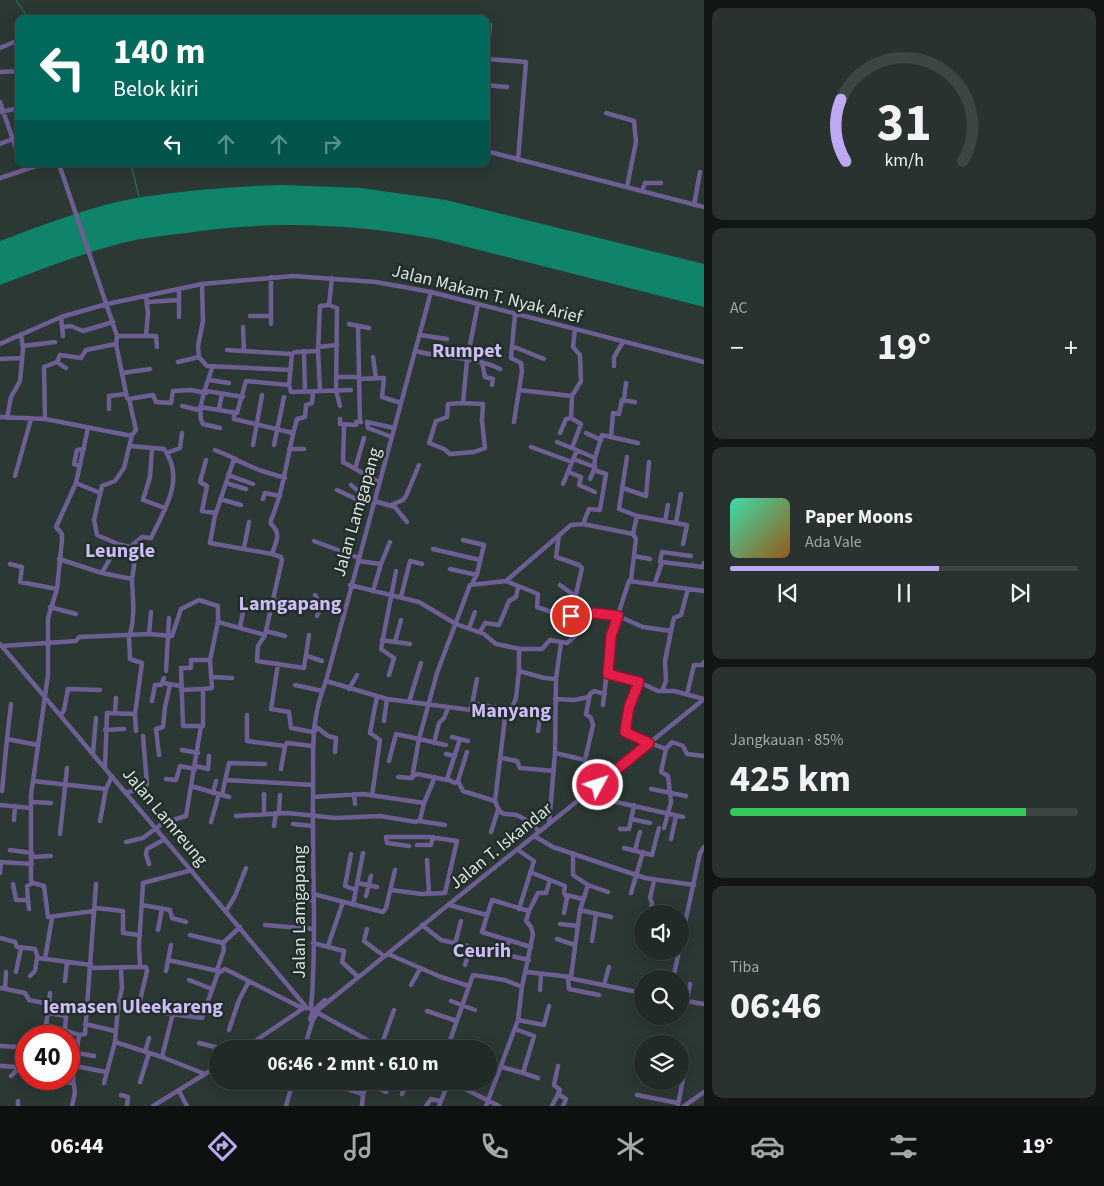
<!DOCTYPE html>
<html lang="id">
<head>
<meta charset="utf-8">
<style>
	body { margin:0; font-family:"Source Sans 3",sans-serif; background:#29322f; color:#f1f3f6; height:100vh; display:flex; flex-direction:column; font-size:19px; white-space:nowrap }
	* { box-sizing:border-box; margin:0 }
	p { font-size:16px; color:#a2a7a7 }
	.icon { flex:none; width:28px; height:28px; fill:none; stroke:currentColor; stroke-width:2; stroke-linecap:round; stroke-linejoin:round }
	.map { position:relative; flex:1; overflow:hidden }
	.drawer { display:flex; flex-direction:column; gap:8px; padding:8px; background:#121715; width:400px }
	.drawer>* { flex:none }
	.hud { position:absolute; left:15px; top:15px; width:475px; height:152px; border-radius:10px; box-shadow:0 2px 12px #0003,0 0 0 1px #3e4644; background:#00695c; color:#fff; overflow:hidden }
	.tools { position:absolute; left:634px; top:905px; display:grid; gap:10px }
	.tools a { display:grid; place-items:center; width:55px; height:55px; border-radius:50%; background:#212a27; box-shadow:0 2px 12px #0003,0 0 0 1px #3e4644; font-size:25px }
	.speed { position:absolute; left:15px; top:1025px; display:flex; gap:10px; font-size:25px; font-weight:700; text-align:center }
	.speed>* { display:grid; place-content:center; width:65px; height:65px; border-radius:50%; background:#212a27; box-shadow:0 2px 12px #0003,0 0 0 1px #3e4644; line-height:1 }
	.speed .limit { border:8px solid #d22; background:#fff; color:#111 }
	.pin { position:absolute; display:grid; place-items:center; width:42px; height:42px; color:#fff; margin:-21px; border:2px solid #fff; border-radius:50%; box-shadow:0 1px 5px #0007 }
	.me { position:absolute; width:55px; margin:-28px; rotate:50deg; stroke-linejoin:round; filter:drop-shadow(0 0 4px #0008) }
	.turn { display:flex; align-items:center; gap:18px; height:105px; padding:0 15px; font-size:22px }
	.turn .icon { width:65px; height:65px; stroke-width:2.5 }
	.turn b { display:block; font-size:35px; line-height:42px }
	.lanes { display:flex; align-items:center; height:48px; padding:0 15px; background:#0003; justify-content:center; gap:25px; direction:ltr }
	.lanes .off { opacity:.35 }
	.big { font-size:38px; font-weight:700; line-height:1.1 }
	.drawer .tile { flex:1; display:flex; flex-direction:column; justify-content:center; gap:8px; min-width:0; padding:0 18px; border-radius:10px; background:#29322f }
	.drawer .dial { align-items:center; gap:0 }
	.dial svg { height:130px; overflow:visible; fill:none; stroke:#3e4644; stroke-width:7; stroke-linecap:round; text-anchor:middle }
	.dial text { fill:#f1f3f6; stroke:none }
	.song { display:flex; align-items:center; gap:15px }
	.cover { width:60px; height:60px; border-radius:8px; background:linear-gradient(135deg,hsl(160 70% 55%),hsl(30 70% 35%)) }
	.played { height:5px; border-radius:2px; background:linear-gradient(90deg,#bea9f4 60%,#3e4644 60%) }
	.keys { display:flex; justify-content:space-around; direction:ltr }
	.heat { display:flex; justify-content:space-between; align-items:center; font-size:28px; direction:ltr }
	.charge { height:8px; border-radius:4px; background:linear-gradient(90deg,#34c759 85%,#3e4644 0) }
	.trip { position:absolute; left:209px; top:1040px; width:288px; height:50px; border-radius:25px; background:#212a27; box-shadow:0 2px 12px #0003,0 0 0 1px #3e4644; font-weight:700; line-height:50px; text-align:center }
	.menu { display:flex; height:80px; justify-content:space-around; align-items:center; background:#0d1110; color:#a2a7a7 }
	.menu .icon { width:35px; height:35px }
	.menu .on { color:#bea9f4 }
	.menu b { font-size:22px; color:#f1f3f6 }
	main { display:flex; flex:1; min-height:0 }
	.map>svg:first-child { display:block }
	.water { fill:#0f846b }
	.lines { fill:none; stroke-linecap:round; stroke-linejoin:round }
	.stream { stroke:#0f846b; stroke-width:1 }
	.minor { stroke:#6d5e93; stroke-width:4.5 }
	.route-casing { stroke:#92132f; stroke-width:12 }
	.route { stroke:#e11d48; stroke-width:9 }
	.labels { text-anchor:middle; dominant-baseline:central; stroke-width:5; stroke-linejoin:round; paint-order:stroke }
	.street-label { font-size:18px; fill:#dbe2e0; stroke:#222e2a }
	.quarter-label { font-size:20px; font-weight:bold; fill:#cdbdf6; stroke:#222e2a }
</style>
</head>
<body>
<main>
<div class="map">
<svg width="704" height="1106" viewBox="0 0 704 1106">
	<rect width="100%" height="100%" fill="#2c3834"/>
	<!-- water -->
	<path class="water" d="M282 185 361 188 446 200 704 264V307L436 239C349 223 265 220 179 234 161 236 143 238 126 242 83 253 41 269 0 285V241C46 224 93 205 142 197 188 190 236 186 282 185Z"/>
	<g class="lines">
		<!-- stream -->
		<path class="stream" d="M16 0 29 19
			M131 164 139 197"/>
		<!-- minor -->
		<path class="minor" d="M0 48 19 40
			M487 59 490 25
			M486 71 487 59 526 62 518 160
			M0 72 19 71
			M486 85 507 87
			M0 102 19 157
			M0 112 19 108
			M606 113 634 121 636 142 627 187
			M0 144 13 139
			M486 151 704 207
			M0 178 42 164
			M642 191 645 183H661
			M694 205 700 172
			M332 278 329 305 337 308 336 390 340 406
			M202 284 203 321 198 346 199 357 207 366 291 370
			M179 289V317
			M148 302 178 300
			M515 315 512 346 544 359
			M250 316H271V277
			M61 317 63 336
			M271 324V316
			M349 324 369 328
			M358 326 360 422
			M63 327 71 326 83 331 113 322
			M243 327 244 351
			M420 335 447 339
			M117 336H146L148 313 146 297
			M146 336H156L157 347
			M0 344 61 317 107 304 202 284 293 276 376 282 431 292 704 362
			M23 346 55 342
			M512 346 511 358 521 363 522 371 514 422
			M318 347 337 345
			M227 350 292 354 289 385 291 392 351 390
			M318 350 320 391
			M304 351 305 392
			M416 351C443 359 475 356 500 369
			M292 354 295 352 318 351 320 306 329 305
			M373 357 376 378
			M0 359 22 358
			M57 362 66 368
			M178 362 199 357
			M482 362 485 377 493 379 492 385
			M614 366V357L623 342
			M212 368C208 381 195 412 203 424L220 428
			M123 373 150 369
			M336 377H359
			M359 379 384 378 382 397 401 403
			M209 380 229 383
			M519 390 572 396 581 381 580 355 573 347 575 329
			M207 391 243 397
			M572 396 571 418 581 424 572 448 595 458 594 470 606 474 600 510 589 509 583 524
			M129 399 153 395 156 402 171 403 173 391 191 390 206 393
			M624 399 626 383
			M463 403 483 404 482 421 485 448 474 452 450 454 444 449 429 443 436 421 447 417 448 404Z
			M463 403 467 360 478 304
			M182 406 199 410
			M200 407 237 413 246 381 289 385
			M109 409V396L126 394
			M219 409 222 394
			M234 413V419L293 433
			M0 417 45 419 127 435H132L136 430 129 399 127 398 116 344 117 336 59 164
			M7 418 11 397 20 381 23 349 21 334
			M45 419 44 367 57 362 60 355 81 358 86 350 116 344
			M340 419V424L356 425V422H361
			M344 427 343 462 379 482
			M88 428 76 483 56 527 62 534V540L57 589 48 618V675L31 795V880L33 883 44 886 48 917 94 911
			M560 433 566 419 571 418
			M586 433 601 440
			M392 437 368 428 367 422 394 428
			M611 437 613 413 619 414 622 400 635 402
			M557 442 572 448
			M253 445 262 395
			M274 445 284 397
			M531 447 572 462
			M152 448 150 477 143 500 165 508
			M289 449H304
			M215 450 236 459
			M167 453 180 448 182 433
			M627 457 619 509 637 516
			M595 458 602 435 638 443
			M573 459 595 467
			M206 460 200 482 207 486 202 511 216 513 234 459 259 470 285 478
			M80 466 74 464 77 450 84 449
			M355 469 364 438
			M568 472 581 477 579 485 595 492
			M228 475 253 484
			M15 476 31 419
			M590 479 594 470
			M76 483 100 493
			M226 483 246 489
			M563 484 577 450
			M351 485 374 504
			M623 488 646 496 649 462
			M337 490 358 500 363 494
			M220 499 241 505
			M263 499 265 493 280 496
			M374 501 395 507 407 522
			M391 505 403 500 406 496 419 465
			M215 515 210 543 272 554
			M665 521 668 505
			M676 523 681 494
			M559 535 556 557 579 565 582 568 571 616
			M463 540 484 545 477 574 472 584
			M314 541 359 558
			M118 544 97 535 94 520 102 486 115 481 124 468 132 435
			M244 548 249 522
			M433 549 480 560
			M114 551 134 561C135 568 132 574 132 581 133 600 135 617 130 635
			M634 556 650 559
			M59 559 102 573 118 544 130 547 142 537 151 538C164 510 186 479 164 449L130 446
			M358 561 381 564 373 591
			M660 562 662 552 691 556
			M10 564 22 567 20 582 57 589
			M381 564 390 542
			M450 569 477 575
			M102 573 132 579
			M631 580 636 539 633 534 637 516 687 525 683 544
			M506 581 538 594 537 607 569 618H579L594 613 618 616 643 627 671 631
			M655 583 662 562 703 567 704 563
			M350 585 419 602 456 624 484 634 496 644 520 649H542L550 640 567 643 575 636 579 618
			M560 585 575 596
			M401 597 410 561 422 564
			M274 600 343 613
			M262 602 273 606
			M50 607 76 614
			M314 607 317 598 315 595
			M317 616 320 609
			M218 622 265 635
			M240 627 244 607
			M469 628 475 612
			M266 631 285 636
			M480 632 485 623 499 625 509 601 516 597 518 588
			M149 634 151 612
			M129 635 130 659 142 663 135 714
			M309 635 304 668 257 661 258 646 265 635 282 560 281 557 272 554C276 541 282 534 271 524V520C285 487 287 453 297 419L305 417 306 405 312 403 313 392
			M382 640 410 644
			M395 642 401 620
			M0 644 307 1008
			M2 646 76 641 79 637 149 634 172 636 181 609 199 600 218 606V622L210 660 212 688 203 689
			M307 656 322 661
			M278 664 271 709 289 712 291 728 313 732 318 728 328 736 336 738 335 752
			M166 671 169 618
			M519 671V649
			M608 674 639 682 658 691H674L704 699
			M389 675 394 658 381 649 396 571
			M211 677 232 678
			M326 681 387 699 471 710 477 679
			M639 682 629 707 626 734 666 749
			M163 683 181 686
			M295 685 322 691
			M349 689 357 675
			M181 690 203 689V726H201
			M662 691 666 681 665 661 673 622 674 618 681 615 688 589
			M687 694 694 665H703L704 662
			M555 699 574 700 589 697
			M152 701 155 685H161L164 678
			M409 702 421 663
			M472 703 537 715 540 718 538 731
			M603 705 611 636 629 581 704 591
			M506 709 495 801C501 817 502 813 516 815 524 817 533 826 539 831
			M511 710 516 698 519 671 544 678 556 679
			M115 712 116 698
			M61 715 64 710 68 689 100 690
			M247 715V741L285 746 287 743 312 746
			M539 716 554 718
			M384 721 387 699
			M105 730 124 729
			M452 737 468 741
			M7 739 11 704
			M434 743 439 723 444 718 448 708
			M182 750 198 753
			M467 752 458 781 463 791 495 801
			M93 753 96 718
			M555 753 585 760 593 725 591 718 586 714 590 694 594 691 605 694
			M446 754 455 756
			M159 755 156 729 163 727 165 707 170 685
			M502 758 517 761 520 768 554 771
			M389 761 396 734 419 739 437 673 470 585 506 581 571 525 583 524 633 534
			M196 766 208 769 209 756
			M105 768 107 713 135 714 136 731
			M281 769 285 746
			M398 777 411 778 417 774 447 780
			M412 778 419 739 446 745
			M166 779 176 780 180 766 195 769
			M226 780 313 785
			M33 781 106 789
			M458 781 455 783 447 779 460 739
			M191 786 229 797
			M651 789 686 796
			M2 791 7 739 38 745
			M126 793 145 787 147 784 143 736
			M213 793 216 781
			M264 794V814
			M354 794 355 804
			M222 795 229 763 265 764
			M585 795 683 817
			M372 796 380 740 370 733 377 696
			M31 802 51 803
			M424 803 435 777
			M0 805 30 808
			M279 813 280 795
			M236 816 287 813 336 818 380 816 416 822 420 820 424 803 363 794 313 797
			M631 819 650 823
			M14 820 15 806
			M100 821 106 789 112 776
			M419 821 445 825
			M211 822 219 794
			M293 824 313 826
			M549 824 555 753 556 679 561 642
			M274 826 276 813
			M664 828 671 802 668 776 661 772 666 749 672 742 683 746 687 754 704 756
			M620 829H629L634 805
			M491 832 498 810
			M60 834 67 768
			M534 836 553 847 645 878 694 885
			M671 839 676 816
			M126 842 143 838 163 823 186 816 201 726H183L181 668H191V660H210
			M417 845H431L433 837
			M624 848 652 855 659 828
			M10 850 32 853
			M518 850 534 861 519 909
			M635 850 640 832
			M573 853V875L588 885 608 892
			M351 854 345 886 356 890
			M32 857 51 856
			M427 860 429 894
			M0 862 32 864
			M149 864 146 854 147 849 165 839
			M530 872 565 886 564 893 567 898 564 913
			M0 873 1 862
			M358 883 377 887
			M13 884 16 900H28L27 886 33 883
			M391 890 422 894 445 893 457 841 429 837H386L387 843 409 846
			M631 893 643 852
			M313 894 383 912 386 908 395 870
			M566 895 583 899
			M366 896 371 876
			M28 900 29 909
			M296 900H314
			M142 905 170 910 172 918 186 922
			M353 905 363 853
			M449 905 487 915
			M96 908 123 911V933L140 935
			M580 910 611 917
			M651 910 652 903 650 898 654 881
			M226 911 235 896 246 868
			M529 911 538 893H546L550 880
			M560 924 578 926
			M265 925 313 929
			M422 925 441 940 529 960
			M367 929 364 941 384 956
			M158 930 162 908
			M190 935 223 943 224 950 217 970
			M0 938 15 942 17 947 35 949 38 958 91 965
			M557 939 575 945
			M592 941 596 914
			M223 943 240 927
			M313 943 344 951 342 962 356 975
			M455 944 461 921
			M328 946 343 902
			M388 954 441 977 469 986
			M505 954 509 940
			M45 959 52 918
			M168 960 218 971
			M465 965 471 948
			M90 968 140 967 139 945 143 883 192 870
			M166 971 171 945
			M16 972 21 948
			M527 972 571 977 580 910 588 885
			M30 976 35 971 37 958
			M568 978 569 989 599 995
			M569 978 642 993
			M673 979 700 853 704 847
			M189 980 212 989
			M65 981 67 962
			M411 985 420 969
			M604 985 609 967
			M1 988 25 993 29 1000 49 1004 48 1013
			M5 989 6 972
			M540 990 541 975
			M680 1000 704 1004
			M451 1001 475 1010
			M687 1001 690 984
			M49 1004 50 993
			M87 1004 118 1007 122 988 121 969
			M138 1009 147 971 146 967H140
			M311 1009C317 939 312 867 313 797 314 754 309 723 326 681L431 292
			M427 1011 457 1021
			M316 1012 384 1049
			M683 1012 685 1001
			M310 1019 313 1011 325 1000
			M518 1020 544 1025 549 1006
			M85 1024 115 1031
			M46 1025 65 1030
			M515 1029 534 1036 523 1073 538 1078
			M229 1030 239 1000 249 981
			M44 1036 48 1013 66 1016 65 1030 79 1035 85 1034 96 884
			M199 1043 223 1049
			M0 1046 19 1047V1069
			M243 1049 304 1008
			M304 1049 312 1022 319 1009 704 699
			M380 1049 394 1010
			M447 1049 473 975 505 980 522 987
			M145 1052 149 1038
			M77 1053 94 1056
			M162 1057 173 1013
			M0 1066 19 1067
			M75 1066 106 1072
			M502 1067 523 1073
			M205 1074 162 1057 115 1042 118 1007 202 1018 218 973 225 969 302 1008
			M11 1076 17 1070 26 1069
			M41 1079 43 1081 73 1083
			M322 1081 363 1094 369 1081
			M449 1081 499 1106
			M140 1082 149 1053
			M369 1082 386 1092
			M104 1083 115 1042
			M179 1091 187 1106
			M402 1094 408 1081
			M558 1094 566 1099 563 1106
			M121 1095 128 1097 127 1106
			M637 1095 678 1103
			M678 1105 684 1073
			M18 1106V1101
			M72 1106 75 1092 73 1080 79 1035
			M153 1106 218 1066
			M286 1106 293 1081
			M362 1106 363 1094
			M426 1106 431 1099 440 1101
			M439 1106 449 1081
			M486 1106 518 1020 522 987 533 934 531 927 526 921 529 911 492 900 482 932 531 947
			M552 1106 560 1090 554 1085 558 1066
			M684 1106 704 1092"/>
	</g>
	<g class="lines">
		<defs>
			<path id="route" d="M571 616 579 618 594 613 618 616 611 636 608 674 639 682 629 707 625 732 649 743 598 785"/>
		</defs>
		<!-- route casing -->
		<use href="#route" class="route-casing"/>
		<!-- route -->
		<use href="#route" class="route"/>
	</g>
	<g class="labels">
		<!-- street labels -->
		<g class="street-label">
			<text transform="translate(487 294) rotate(14)">Jalan Makam T. Nyak Arief</text>
			<text transform="translate(357 512) rotate(-74)">Jalan Lamgapang</text>
			<text transform="translate(165 817) rotate(50)">Jalan Lamreung</text>
			<text transform="translate(501 846) rotate(-39)">Jalan T. Iskandar</text>
			<text transform="translate(299 912) rotate(-90)">Jalan Lamgapang</text>
		</g>
		<!-- quarter labels -->
		<g class="quarter-label">
			<text x="467" y="351">Rumpet</text>
			<text x="120" y="551">Leungle</text>
			<text x="290" y="604">Lamgapang</text>
			<text x="511" y="711">Manyang</text>
			<text x="482" y="951">Ceurih</text>
			<text x="133" y="1007">Iemasen Uleekareng</text>
		</g>
	</g>
</svg>
<div class="tools">
<a><svg class="icon" aria-label="sound" viewBox="0 0 24 24"><path d="M4 9h4l5-4v14l-5-4H4zM17 9q2 3 0 6"/></svg></a>
<a><svg class="icon" aria-label="search" viewBox="0 0 24 24"><circle cx="10" cy="10" r="6"/><path d="M15 15l6 6"/></svg></a>
<a><svg class="icon" aria-label="layers" viewBox="0 0 24 24"><path d="M12 4l9 5-9 5-9-5zM3 14l9 5 9-5"/></svg></a>
</div>
<div class="speed"><div class="limit">40</div></div>
<div class="pin" style="left:571px;top:616px;background:#d93025"><svg class="icon" aria-label="arrive" viewBox="0 0 24 24"><path d="M6 21V4h12l-3 4 3 4H6"/></svg></div>
<svg class="me" style="left:598px;top:785px" viewBox="-20 -20 40 40"><circle r="17" fill="#e11d48" stroke="#fff" stroke-width="3"/><path d="M0-11L8 9 0 5-8 9z" fill="#fff"/></svg>
<div class="trip">06:46 · 2 mnt · 610 m</div>
<div class="hud">
<div class="turn"><svg class="icon" aria-label="left" viewBox="0 0 24 24"><path d="M17 20v-9H6M10 6l-5 5 5 5"/></svg><div><b>140 m</b>Belok kiri</div></div>
<div class="lanes"><svg class="icon" aria-label="left" viewBox="0 0 24 24"><path d="M17 20v-9H6M10 6l-5 5 5 5"/></svg><svg class="icon off" aria-label="ahead" viewBox="0 0 24 24"><path d="M12 20V5M6 11l6-6 6 6"/></svg><svg class="icon off" aria-label="ahead" viewBox="0 0 24 24"><path d="M12 20V5M6 11l6-6 6 6"/></svg><svg class="icon off" aria-label="right" viewBox="0 0 24 24"><path d="M7 20v-9h11M14 6l5 5-5 5"/></svg></div>
</div>
</div>
<section class="drawer">
<div class="tile dial"><svg viewBox="0 0 100 80">
<path d="M14 69A42 42 0 1 1 86 69"/>
<path d="M14 69A42 42 0 0 1 11 31" stroke="#bea9f4"/>
<text x="50" y="56" font-size="32" font-weight="700">31</text>
<text x="50" y="72" font-size="11">km/h</text>
</svg></div>
<div class="tile"><p>AC</p>
<div class="heat"><a>−</a><b class="big">19°</b><a>+</a></div>
</div>
<div class="tile">
<div class="song"><i class="cover"></i><div><b>Paper Moons</b><p>Ada Vale</p></div></div>
<div class="played"></div>
<div class="keys"><svg class="icon" aria-label="previous" viewBox="0 0 24 24"><path d="M18 5L8 12l10 7zM5 5v14"/></svg><svg class="icon" aria-label="pause" viewBox="0 0 24 24"><path d="M8 5v14M16 5v14"/></svg><svg class="icon" aria-label="next" viewBox="0 0 24 24"><path d="M6 5l10 7-10 7zM19 5v14"/></svg></div>
</div>
<div class="tile"><p>Jangkauan · 85%</p><b class="big">425 km</b><div class="charge"></div></div>
<div class="tile"><p>Tiba</p><b class="big">06:46</b></div>
</section>
</main>
<nav class="menu">
<b>06:44</b>
<svg class="icon on" aria-label="directions" viewBox="0 0 24 24"><path d="M12 3l9 9-9 9-9-9zM9 14v-3h6M13 9l2 2-2 2"/></svg>
<svg class="icon" aria-label="music" viewBox="0 0 24 24"><path d="M9 18V5l10-2v13"/><circle cx="6" cy="18" r="3"/><circle cx="16" cy="16" r="3"/></svg>
<svg class="icon" aria-label="phone" viewBox="0 0 24 24"><path d="M5 4h4l2 5-3 2q2 4 5 5l2-3 5 2v4C11 20 4 13 5 4z"/></svg>
<svg class="icon" aria-label="climate" viewBox="0 0 24 24"><path d="M12 3v18M4 7l16 10M4 17L20 7"/></svg>
<svg class="icon" aria-label="car" viewBox="0 0 24 24"><path d="M5 17H2v-5l4-1 3-4h7l3 4 3 1v5h-3M9 17h6M6 11h13"/><circle cx="7" cy="17" r="2"/><circle cx="17" cy="17" r="2"/></svg>
<svg class="icon" aria-label="filters" viewBox="0 0 24 24"><path d="M4 7h16M4 17h16"/><circle cx="9" cy="7" r="2"/><circle cx="15" cy="17" r="2"/></svg>
<b>19°</b>
</nav>
</body>
</html>
